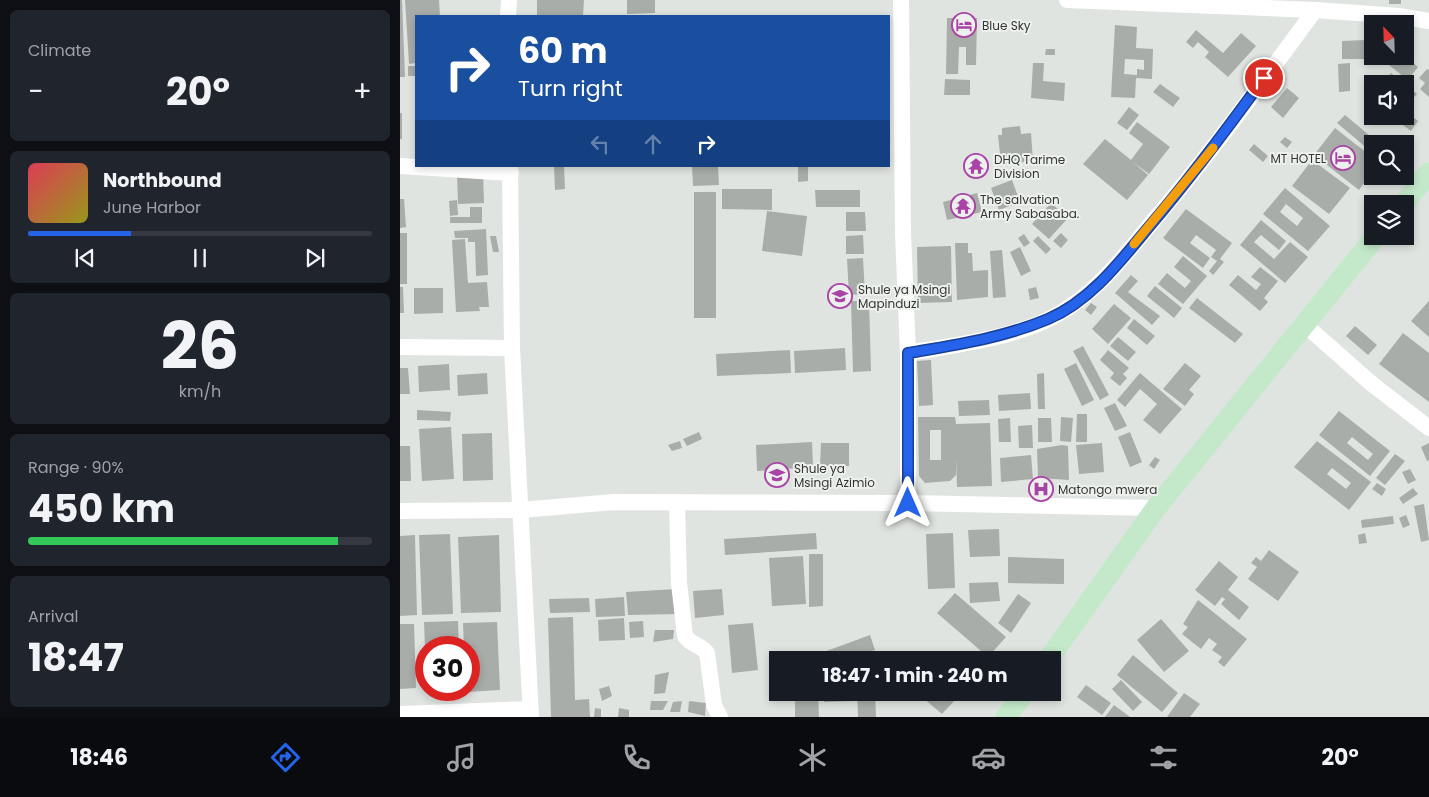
<!DOCTYPE html>
<html lang="en">
<head>
<meta charset="utf-8">
<style>
	body { margin:0; font-family:Poppins,sans-serif; background:#20242c; color:#f1f3f6; height:100vh; display:flex; flex-direction:column; font-size:19px; white-space:nowrap }
	* { box-sizing:border-box; margin:0 }
	p { font-size:16px; color:#9ea1a6 }
	.icon { flex:none; width:28px; height:28px; fill:none; stroke:currentColor; stroke-width:2; stroke-linecap:round; stroke-linejoin:round }
	.map { position:relative; flex:1; overflow:hidden }
	.side { display:flex; flex-direction:column; gap:10px; padding:10px; background:#0d0f14; width:400px }
	.side>* { flex:none }
	.hud { position:absolute; left:15px; top:15px; width:475px; height:152px; border-radius:0px; box-shadow:0 2px 8px #0003; background:#1a4fa0; color:#fff; overflow:hidden }
	.needle { width:32px; rotate:337deg }
	.fabs { position:absolute; left:964px; top:15px; display:grid; gap:10px }
	.fabs a { display:grid; place-items:center; width:50px; height:50px; border-radius:0px; background:#171b24; box-shadow:0 2px 8px #0003; font-size:25px }
	.speed { position:absolute; left:15px; top:636px; display:flex; gap:10px; font-size:25px; font-weight:700; text-align:center }
	.speed>* { display:grid; place-content:center; width:65px; height:65px; border-radius:50%; background:#171b24; box-shadow:0 2px 8px #0003; line-height:1 }
	.speed .limit { border:8px solid #d22; background:#fff; color:#111 }
	.pin { position:absolute; display:grid; place-items:center; width:42px; height:42px; color:#fff; margin:-21px; border:2px solid #fff; border-radius:50%; box-shadow:0 1px 5px #0007 }
	.me { position:absolute; width:55px; margin:-28px; rotate:0deg; stroke-linejoin:round; filter:drop-shadow(0 0 4px #0008) }
	.turn { display:flex; align-items:center; gap:18px; height:105px; padding:0 20px; font-size:22px }
	.turn .icon { width:65px; height:65px; stroke-width:2.5 }
	.turn b { display:block; font-size:35px; line-height:42px }
	.lanes { display:flex; align-items:center; height:48px; padding:0 20px; background:#0003; justify-content:center; gap:25px; direction:ltr }
	.lanes .off { opacity:.35 }
	.big { font-size:38px; font-weight:700; line-height:1.1 }
	.side .widget { flex:1; display:flex; flex-direction:column; justify-content:center; gap:8px; min-width:0; padding:0 18px; border-radius:8px; background:#20242c }
	.side .dial { align-items:center; gap:0 }
	.dial b { font-size:65px; line-height:1 }
	.song { display:flex; align-items:center; gap:15px }
	.cover { width:60px; height:60px; border-radius:8px; background:linear-gradient(135deg,hsl(350 70% 55%),hsl(60 70% 35%)) }
	.played { height:5px; border-radius:2px; background:linear-gradient(90deg,#2563eb 30%,#363941 30%) }
	.keys { display:flex; justify-content:space-around; direction:ltr }
	.heat { display:flex; justify-content:space-between; align-items:center; font-size:28px; direction:ltr }
	.charge { height:8px; border-radius:4px; background:linear-gradient(90deg,#34c759 90%,#363941 0) }
	.trip { position:absolute; left:369px; top:651px; width:292px; height:50px; border-radius:0px; background:#171b24; box-shadow:0 2px 8px #0003; font-weight:700; line-height:50px; text-align:center }
	.dock { display:flex; height:80px; justify-content:space-around; align-items:center; background:#090b0e; color:#9ea1a6 }
	.dock .icon { width:35px; height:35px }
	.dock .current { color:#2563eb }
	.dock b { font-size:22px; color:#f1f3f6 }
	main { display:flex; flex:1; min-height:0 }
	.map>svg:first-child { display:block }
	.building { fill:#a9adaa; fill-rule:evenodd }
	.lines { fill:none; stroke-linecap:round; stroke-linejoin:round }
	.minor { stroke:#fff; stroke-width:16 }
	.major { stroke:#c4e9ca; stroke-width:21 }
	.route-casing { stroke:#184099; stroke-width:12 }
	.route { stroke:#2563eb; stroke-width:9 }
	.slow { stroke:#f59e0b; stroke-width:9 }
	.labels { text-anchor:middle; dominant-baseline:central; stroke-width:4; stroke-linejoin:round; paint-order:stroke }
	.poi-label { font-size:12px; fill:#343534; stroke:#edf1ed; text-anchor:start }
</style>
</head>
<body>
<main>
<section class="side">
<div class="widget"><p>Climate</p>
<div class="heat"><a>−</a><b class="big">20°</b><a>+</a></div>
</div>
<div class="widget">
<div class="song"><i class="cover"></i><div><b>Northbound</b><p>June Harbor</p></div></div>
<div class="played"></div>
<div class="keys"><svg class="icon" aria-label="previous" viewBox="0 0 24 24"><path d="M18 5L8 12l10 7zM5 5v14"/></svg><svg class="icon" aria-label="pause" viewBox="0 0 24 24"><path d="M8 5v14M16 5v14"/></svg><svg class="icon" aria-label="next" viewBox="0 0 24 24"><path d="M6 5l10 7-10 7zM19 5v14"/></svg></div>
</div>
<div class="widget dial"><b>26</b><p>km/h</p></div>
<div class="widget"><p>Range · 90%</p><b class="big">450 km</b><div class="charge"></div></div>
<div class="widget"><p>Arrival</p><b class="big">18:47</b></div>
</section>
<div class="map">
<svg width="1029" height="717" viewBox="0 0 1029 717">
	<rect width="100%" height="100%" fill="#e0e4e0"/>
	<!-- building -->
	<path class="building" d="M0 0H2L5 77H0Z
		M5 0H39L40 16H16V63L9 64Z
		M137 0H184L183 16H137Z
		M227 0H255V13L227 14Z
		M989 0H1001V4H989Z
		M547 18H577L576 65H566V47H559L558 74H546Z
		M715 25 737 27 736 48 753 49 752 79 736 78 735 98 711 97ZM725 59 744 60V70L737 69V75L724 74Z
		M796 30 823 53 841 33 856 46 828 77 805 57 809 52 798 42 793 48 786 42Z
		M966 40V59H942V41Z
		M646 49H655V55H645Z
		M982 56H1004L1018 67 1008 80 980 58Z
		M633 63H644L643 81 665 83 664 101 631 98Z
		M950 63V91L939 92 938 64Z
		M8 66H16V76H8Z
		M1027 69 1029 70V97L1020 89 1025 83 1019 78Z
		M991 73 1004 84H982Z
		M545 79 570 80V95H544Z
		M760 84 780 98 773 107 753 92Z
		M1005 84 1017 94 1007 105 1005 103Z
		M887 88 899 98 883 118 871 107Z
		M969 104 972 107V116L965 110Z
		M729 107 739 115 727 130 717 123Z
		M1005 111 1018 121 1011 131 996 120 999 116H1005Z
		M0 113H2V139H0Z
		M945 115 975 140 968 149 937 123Z
		M737 122 770 147 749 174 733 162 748 175 727 200 683 164 705 139 731 160 743 144 729 133Z
		M620 126 621 134 631 133 633 161 605 164V154H600L598 135H602V128Z
		M935 128 972 157V172L959 190 914 155Z
		M885 137 892 142 887 148 880 142Z
		M854 144 868 156 863 162 849 150Z
		M912 160 950 188 929 214 892 186Z
		M154 166H164L165 189 155 190Z
		M292 166H318L319 185 293 186Z
		M398 166H408V181L398 182Z
		M83 172 84 203 58 204 57 173Z
		M612 180 620 202 599 210 591 188Z
		M885 188 930 226 908 251 863 214ZM886 204 903 218 897 226 880 212Z
		M322 189H372V210L322 209Z
		M415 190H460V207H416Z
		M294 192H316V318H294Z
		M577 193 582 212 547 220 543 202Z
		M0 199H4L6 227 0 228Z
		M57 200 58 215 50 216 49 201Z
		M651 203 668 218 649 239 632 224Z
		M70 207H82V223H50V217H70Z
		M786 209 832 243 820 259 824 262 813 275 809 271 817 261 811 257 816 250 796 235 790 243 810 258 803 268 763 238Z
		M367 211 407 216 402 256 362 251Z
		M446 212H465L466 231H446Z
		M861 220 886 241 879 250 861 235 854 242 874 259 890 242 908 257 885 283 840 245Z
		M86 229 88 275 76 276 75 242H68V238H55L54 231Z
		M0 233H7V284H0Z
		M661 233 668 240 661 248 653 241Z
		M624 234 630 243 624 247 618 238Z
		M463 235 464 254H446V236Z
		M90 236H96L99 252H93Z
		M638 236 651 249 646 254 633 241Z
		M65 239 68 283 87 282 89 307H79L80 311 56 312 52 240Z
		M555 243H568V253H572L573 271 588 270V297L557 300Z
		M551 246 552 302 518 303 517 247Z
		M620 247 631 271 621 276 610 252Z
		M602 250 606 297 593 298 590 251Z
		M783 256 807 276 783 304 758 284 767 273 785 288 791 281 774 267Z
		M463 258 465 294 449 295 447 259Z
		M860 267 878 281 864 298 868 302 860 311 829 285 838 275 856 290 861 284 851 277Z
		M731 275 738 281 728 292 760 316 752 325 715 293Z
		M755 286 782 308 774 318 747 296Z
		M0 287H3L4 313H0Z
		M636 287 639 298 630 300 628 289Z
		M14 288H43V313L14 314Z
		M797 298 843 334 835 343 789 308Z
		M451 301H469L471 371 453 372Z
		M1029 301V337L1011 321Z
		M691 303 697 307 691 315 685 310Z
		M714 304 731 318 708 344 692 329Z
		M734 319 755 336 747 345 727 328Z
		M955 326 977 345 968 355 946 336Z
		M1003 333 1029 353V402L979 364Z
		M718 337 736 352 728 361 710 346Z
		M683 346 709 395 700 400 673 351Z
		M445 348 446 370 395 373 394 351Z
		M390 350 391 373 317 376 316 354Z
		M708 350 729 368 723 374 727 378 720 386 710 378 714 373 700 360Z
		M531 360 533 405 519 406 517 361Z
		M676 363 694 400 682 406 664 369Z
		M785 363 801 376 789 390 794 394 785 406 763 389Z
		M49 364 50 390 19 392 18 366Z
		M0 368H8L10 394H0Z
		M87 373 88 394 58 396 57 375Z
		M644 373 645 409H638L637 374Z
		M740 373 782 409 760 434 743 420 757 404 740 389 725 407 717 400Z
		M630 393 631 409 599 411 598 395Z
		M589 400 590 415 559 416 558 401Z
		M715 403 727 426 715 431 704 408Z
		M17 410 51 412 50 421 17 420Z
		M939 411 990 451 970 476 919 435ZM952 437 973 454 968 460 947 443Z
		M677 414H687V442H676Z
		M518 417H555L556 424 590 423 592 486 557 487 556 459V475L550 481 525 483 519 476ZM530 430H541V460H530Z
		M661 417 673 418 671 442 660 441Z
		M610 418 611 442H599L598 419Z
		M638 418H651L652 442H638Z
		M632 425 633 448H619L618 426Z
		M51 427 54 479 22 481 19 429Z
		M299 432 302 439 287 446 283 439Z
		M730 432 742 462 730 467 718 437Z
		M92 433 93 480 63 481 62 434Z
		M280 441 282 448 272 451 268 445Z
		M917 441 971 482 949 510 894 467ZM932 468 951 483 946 489 927 474Z
		M412 442 413 467 357 471 356 445Z
		M421 443H449V466H420Z
		M702 443 704 472 679 474 676 445Z
		M1029 443V460L1027 461 1021 447Z
		M662 445 668 446 669 480 638 478 637 449Z
		M0 446H10L11 481H0Z
		M995 454 1005 461 985 485 976 478Z
		M631 455 633 479 601 482 600 458Z
		M755 457 760 460 754 469 749 465Z
		M1010 469 1016 480 1008 484 1002 472Z
		M977 483 986 489 982 496 972 489Z
		M1013 488 1018 494 1003 504 999 498Z
		M1024 504 1029 540 1021 542 1014 506Z
		M1006 515 1010 525 1003 528 999 518Z
		M993 516 994 524 962 528 961 520Z
		M599 529 600 556 570 557 568 530Z
		M416 533 417 549 325 555 324 539Z
		M553 533 555 588 528 589 526 534Z
		M965 533 967 543 959 544 958 535Z
		M50 534 53 614 22 615 19 535Z
		M15 535 17 615 0 616V536Z
		M99 535 101 612 61 613 58 537Z
		M869 550 899 572 878 601 848 579 857 567 851 563 856 557 861 561Z
		M409 554H423V606L409 607Z
		M403 556 406 604 372 606 369 558Z
		M608 557 664 559V584L608 583Z
		M819 561 838 577 828 590 849 607 839 620 821 604 825 599 822 597 815 606 795 590Z
		M598 582 600 601 570 603 569 583Z
		M276 589 278 614 228 615 226 592Z
		M322 589 324 615 295 618 293 591Z
		M555 593 606 637 588 657 537 613Z
		M618 594 631 603 611 633 598 623Z
		M224 597 225 616 196 617 195 599Z
		M189 598 190 612 150 613 149 599Z
		M798 600 847 639 824 667 818 662 822 657 812 650 817 644 809 638 801 649 782 634 788 627 783 624Z
		M173 617 175 700 189 699 190 717H151L148 618Z
		M224 618 225 640 199 641 198 620Z
		M761 619 789 651 764 672 737 640Z
		M58 621 59 648H25L24 622Z
		M243 621 244 637 230 638 229 622Z
		M97 622 100 690 66 692 69 690V648H64L63 623Z
		M353 623 358 670 332 673 328 625Z
		M0 624H14L16 688 0 689Z
		M255 630H274L273 639 253 642Z
		M470 635 475 650 447 660H402Z
		M733 655 778 693 762 712 717 675Z
		M269 672 265 693 254 694 255 675Z
		M721 680 742 702 733 711 712 689Z
		M686 685 711 703 702 715 677 697Z
		M209 686 212 696 202 701 199 689Z
		M395 692H418L419 717H395Z
		M424 692H454V701L424 702Z
		M457 692H475L476 717H458Z
		M516 692H543L554 701 542 714Z
		M784 693 800 704 790 717H767Z
		M251 701H268L263 710H250Z
		M282 701 280 712H270L273 702Z
		M289 701 306 703 305 716 288 712Z
		M714 705 730 717H705Z
		M195 708 201 709V717H194Z
		M219 708 229 710V717H218Z"/>
	<g class="lines">
		<!-- minor -->
		<path class="minor" d="M501 0 503 233 508 353V503
			M667 0 915 10 999 16 1029 21
			M108 16 109 0
			M0 166 111 173
			M110 166 112 348 131 717
			M904 324 972 384 1029 428
			M0 347 112 348
			M508 353C550 346 613 338 651 318 694 296 724 257 754 220 811 153 863 81 915 10
			M277 502 279 583 285 636C291 645 301 645 307 653L314 705 320 717
			M0 511 121 510 214 502 508 503 756 508
			M0 714 131 709"/>
		<!-- major -->
		<path class="major" d="M1003 204 1029 173
			M648 660 756 508 976 236
			M606 717 625 692"/>
	</g>
	<g class="lines">
		<defs>
			<path id="route" d="M508 503V353C555 345 603 338 648 319 689 302 720 262 748 228 789 180 827 129 864 78"/>
		</defs>
		<!-- route casing -->
		<use href="#route" class="route-casing"/>
		<!-- route -->
		<use href="#route" class="route"/>
		<!-- slow -->
		<path class="slow" d="M734 244 813 148"/>
	</g>
	<!-- icons -->
	<defs>
		<symbol id="hotel-ring" viewBox="-11 -11 22 22"><circle r="9.5" fill="#edf1ed" stroke="#aa43a6" stroke-width="1.5"/><path d="M-6-4.5h1.5V1H6V5H4.5V3h-9V5H-6ZM-4 0a1.8 1.8 0 1 1 3.6 0ZM.5 0V-2.5h3Q6-2.5 6 0Z" fill="#aa43a6"/></symbol>
		<symbol id="temple-ring" viewBox="-11 -11 22 22"><circle r="9.5" fill="#edf1ed" stroke="#aa43a6" stroke-width="1.5"/><path d="M0-6L5-2H3V0L6.5 2.5H4V6H1.5V3h-3V6H-4V2.5H-6.5L-3 0V-2H-5Z" fill="#aa43a6"/></symbol>
		<symbol id="school-ring" viewBox="-11 -11 22 22"><circle r="9.5" fill="#edf1ed" stroke="#aa43a6" stroke-width="1.5"/><path d="M0-5L7-2L0 1L-7-2ZM-4 1L0 2.5L4 1V4Q0 6-4 4Z" fill="#aa43a6"/></symbol>
		<symbol id="hospital-ring" viewBox="-11 -11 22 22"><circle r="9.5" fill="#edf1ed" stroke="#aa43a6" stroke-width="1.5"/><path d="M-5-5h3v3.5h4V-5h3V5h-3V1.5h-4V5h-3Z" fill="#aa43a6"/></symbol>
	</defs>
	<g fill-rule="evenodd">
		<use href="#hotel-ring" x="550" y="11" width="28" height="28"/>
		<use href="#hotel-ring" x="929" y="144" width="28" height="28"/>
		<use href="#temple-ring" x="562" y="152" width="28" height="28"/>
		<use href="#temple-ring" x="549" y="192" width="28" height="28"/>
		<use href="#school-ring" x="426" y="282" width="28" height="28"/>
		<use href="#school-ring" x="363" y="461" width="28" height="28"/>
		<use href="#hospital-ring" x="627" y="475" width="28" height="28"/>
	</g>
	<g class="labels">
		<!-- poi labels -->
		<g class="poi-label">
			<text x="582" y="25">Blue Sky</text>
			<text x="926" y="158" text-anchor="end">MT HOTEL</text>
			<text x="594" y="159">DHQ Tarime<tspan x="594" dy="14">Division</tspan></text>
			<text x="580" y="199">The salvation<tspan x="580" dy="14">Army Sabasaba.</tspan></text>
			<text x="458" y="289">Shule ya Msingi<tspan x="458" dy="14">Mapinduzi</tspan></text>
			<text x="394" y="468">Shule ya<tspan x="394" dy="14">Msingi Azimio</tspan></text>
			<text x="658" y="489">Matongo mwera</text>
		</g>
	</g>
</svg>
<div class="fabs">
<a><svg class="needle" viewBox="-14 -14 28 28"><path d="M0-13l5 13h-10z" fill="#e53935"/><path d="M0 13l5-13h-10z" fill="#9ea1a6"/></svg></a>
<a><svg class="icon" aria-label="sound" viewBox="0 0 24 24"><path d="M4 9h4l5-4v14l-5-4H4zM17 9q2 3 0 6"/></svg></a>
<a><svg class="icon" aria-label="search" viewBox="0 0 24 24"><circle cx="10" cy="10" r="6"/><path d="M15 15l6 6"/></svg></a>
<a><svg class="icon" aria-label="layers" viewBox="0 0 24 24"><path d="M12 4l9 5-9 5-9-5zM3 14l9 5 9-5"/></svg></a>
</div>
<div class="speed"><div class="limit">30</div></div>
<div class="pin" style="left:864px;top:78px;background:#d93025"><svg class="icon" aria-label="arrive" viewBox="0 0 24 24"><path d="M6 21V4h12l-3 4 3 4H6"/></svg></div>
<svg class="me" style="left:508px;top:503px" viewBox="-20 -20 40 40"><path d="M0-17L14 15 0 8-14 15z" fill="#2563eb" stroke="#fff" stroke-width="4"/></svg>
<div class="trip">18:47 · 1 min · 240 m</div>
<div class="hud">
<div class="turn"><svg class="icon" aria-label="right" viewBox="0 0 24 24"><path d="M7 20v-9h11M14 6l5 5-5 5"/></svg><div><b>60 m</b>Turn right</div></div>
<div class="lanes"><svg class="icon off" aria-label="left" viewBox="0 0 24 24"><path d="M17 20v-9H6M10 6l-5 5 5 5"/></svg><svg class="icon off" aria-label="ahead" viewBox="0 0 24 24"><path d="M12 20V5M6 11l6-6 6 6"/></svg><svg class="icon" aria-label="right" viewBox="0 0 24 24"><path d="M7 20v-9h11M14 6l5 5-5 5"/></svg></div>
</div>
</div>
</main>
<nav class="dock">
<b>18:46</b>
<svg class="icon current" aria-label="directions" viewBox="0 0 24 24"><path d="M12 3l9 9-9 9-9-9zM9 14v-3h6M13 9l2 2-2 2"/></svg>
<svg class="icon" aria-label="music" viewBox="0 0 24 24"><path d="M9 18V5l10-2v13"/><circle cx="6" cy="18" r="3"/><circle cx="16" cy="16" r="3"/></svg>
<svg class="icon" aria-label="phone" viewBox="0 0 24 24"><path d="M5 4h4l2 5-3 2q2 4 5 5l2-3 5 2v4C11 20 4 13 5 4z"/></svg>
<svg class="icon" aria-label="climate" viewBox="0 0 24 24"><path d="M12 3v18M4 7l16 10M4 17L20 7"/></svg>
<svg class="icon" aria-label="car" viewBox="0 0 24 24"><path d="M5 17H2v-5l4-1 3-4h7l3 4 3 1v5h-3M9 17h6M6 11h13"/><circle cx="7" cy="17" r="2"/><circle cx="17" cy="17" r="2"/></svg>
<svg class="icon" aria-label="filters" viewBox="0 0 24 24"><path d="M4 7h16M4 17h16"/><circle cx="9" cy="7" r="2"/><circle cx="15" cy="17" r="2"/></svg>
<b>20°</b>
</nav>
</body>
</html>
